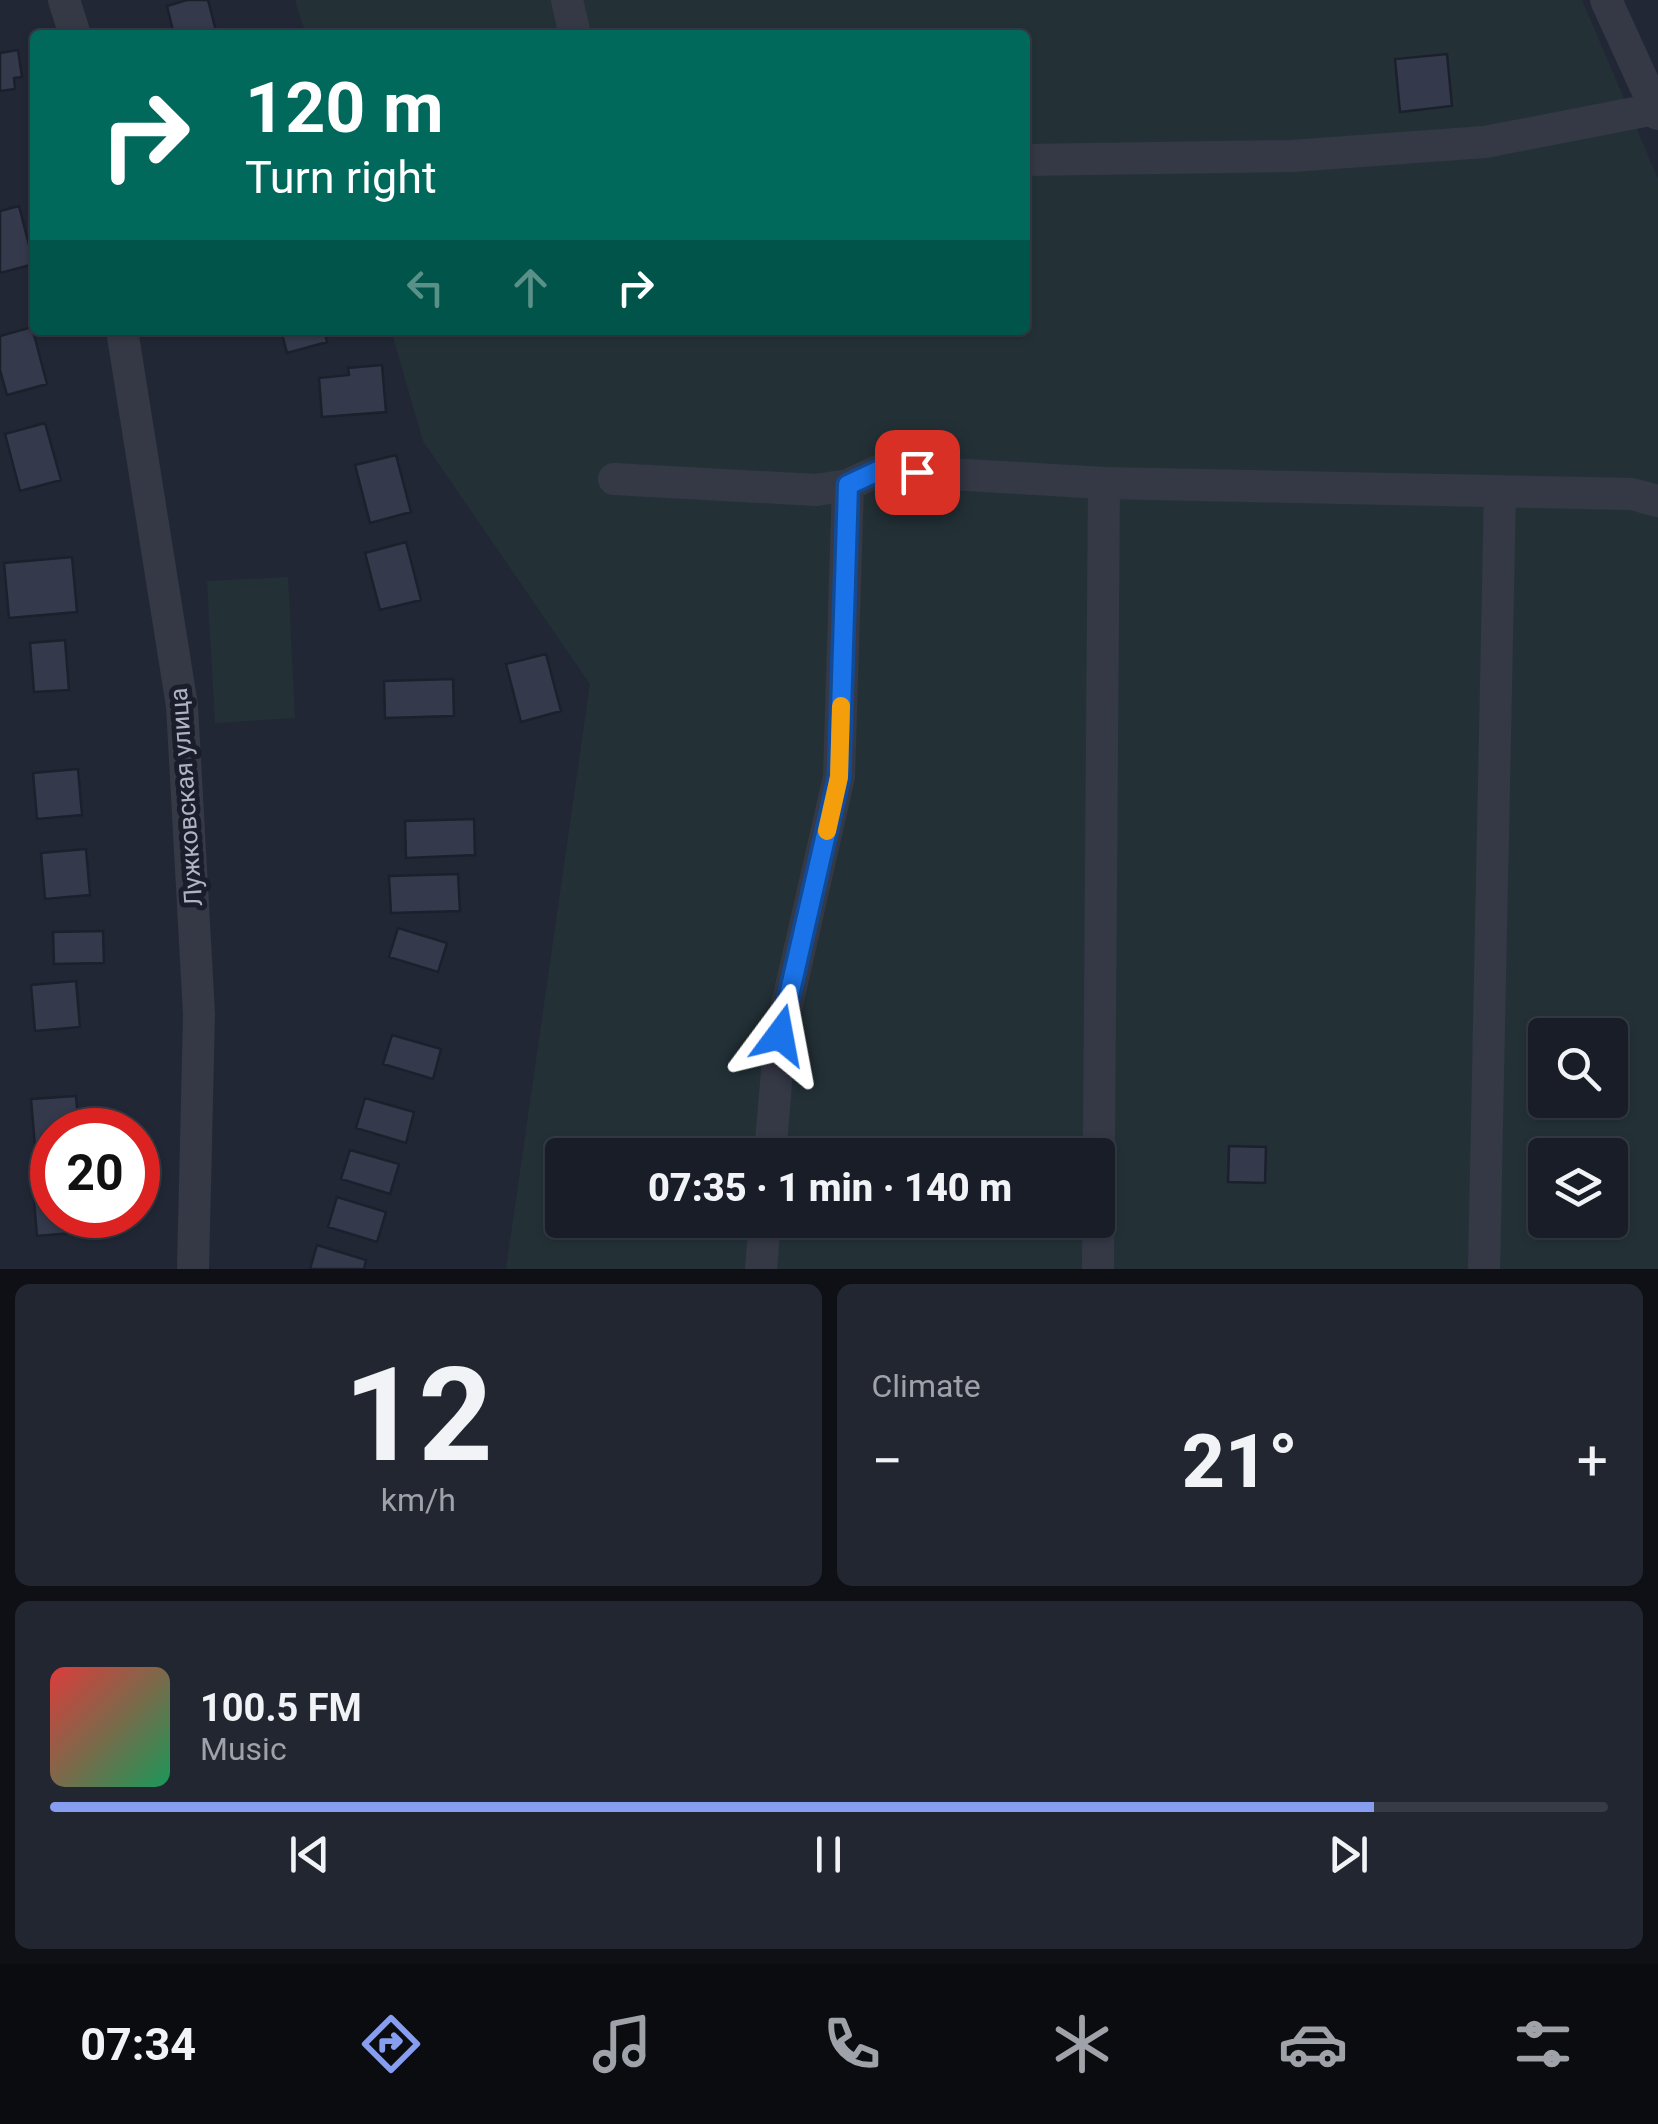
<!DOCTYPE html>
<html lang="en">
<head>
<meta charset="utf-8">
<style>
	body { margin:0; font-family:Roboto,sans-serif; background:#222630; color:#f1f3f6; height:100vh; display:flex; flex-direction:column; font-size:38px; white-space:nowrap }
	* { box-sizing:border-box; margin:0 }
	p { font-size:32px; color:#9fa2a8 }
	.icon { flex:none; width:55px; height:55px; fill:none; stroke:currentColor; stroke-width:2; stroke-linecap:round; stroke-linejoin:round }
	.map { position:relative; height:1269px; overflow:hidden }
	.sheet { display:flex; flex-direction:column; gap:15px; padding:15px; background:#0e1016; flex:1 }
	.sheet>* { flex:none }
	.top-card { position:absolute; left:30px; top:30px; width:1000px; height:305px; border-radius:10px; box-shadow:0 2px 8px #0004,0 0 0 2px #373b45; background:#00695c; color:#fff; overflow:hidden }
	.tools { position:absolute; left:1528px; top:1018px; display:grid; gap:20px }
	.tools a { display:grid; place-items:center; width:100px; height:100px; border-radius:10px; background:#191d28; box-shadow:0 2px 8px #0004,0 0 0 2px #373b45; font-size:50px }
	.speed { position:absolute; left:30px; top:1108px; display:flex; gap:20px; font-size:50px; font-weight:700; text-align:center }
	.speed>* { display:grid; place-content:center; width:130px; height:130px; border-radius:50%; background:#191d28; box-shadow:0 2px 8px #0004,0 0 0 2px #373b45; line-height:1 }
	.speed .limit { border:15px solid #d22; background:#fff; color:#111 }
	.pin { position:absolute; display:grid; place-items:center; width:85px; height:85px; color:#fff; margin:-42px; border-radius:20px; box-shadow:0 5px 15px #0006 }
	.me { position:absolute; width:110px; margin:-55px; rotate:13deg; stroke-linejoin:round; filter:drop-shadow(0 0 8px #0008) }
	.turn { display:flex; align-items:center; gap:35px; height:210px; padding:0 50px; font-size:45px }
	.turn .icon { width:130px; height:130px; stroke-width:2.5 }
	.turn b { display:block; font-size:70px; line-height:85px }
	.lanes { display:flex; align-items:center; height:95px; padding:0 50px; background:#0003; justify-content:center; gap:50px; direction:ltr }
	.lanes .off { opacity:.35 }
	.big { font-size:75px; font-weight:800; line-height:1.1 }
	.sheet .card { flex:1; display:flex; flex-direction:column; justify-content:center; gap:15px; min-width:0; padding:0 35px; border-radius:15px; background:#222630 }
	.sheet .dial { align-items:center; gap:0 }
	.dial b { font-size:130px; line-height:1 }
	.song { display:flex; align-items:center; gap:30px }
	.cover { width:120px; height:120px; border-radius:15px; background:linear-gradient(135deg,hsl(0 70% 55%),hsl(150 70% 35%)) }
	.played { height:10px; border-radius:5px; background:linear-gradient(90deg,#879ef0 85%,#373b45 85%) }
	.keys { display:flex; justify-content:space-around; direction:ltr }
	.heat { display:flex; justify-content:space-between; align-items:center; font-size:55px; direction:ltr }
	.sheet .tiles { flex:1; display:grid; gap:15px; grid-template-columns:1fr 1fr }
	.card:last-child { grid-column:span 2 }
	.trip { position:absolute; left:545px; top:1138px; width:570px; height:100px; border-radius:10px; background:#191d28; box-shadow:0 2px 8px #0004,0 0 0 2px #373b45; font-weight:800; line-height:100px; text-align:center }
	.tab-bar { display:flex; height:160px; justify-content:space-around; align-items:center; background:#0a0c10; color:#9fa2a8 }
	.tab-bar .icon { width:70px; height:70px }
	.tab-bar .active { color:#879ef0 }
	.tab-bar b { font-size:45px; color:#f1f3f6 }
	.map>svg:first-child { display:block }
	.green { fill:#233137; fill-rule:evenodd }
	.building { fill:#343a4c; stroke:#1c202d; stroke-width:2.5 }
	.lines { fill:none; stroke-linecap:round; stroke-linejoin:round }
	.minor { stroke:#353946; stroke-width:32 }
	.route-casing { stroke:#114b97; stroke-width:25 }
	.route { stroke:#1a73e8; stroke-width:18 }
	.slow { stroke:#f59e0b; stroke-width:18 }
	.labels { text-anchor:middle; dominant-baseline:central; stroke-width:10; stroke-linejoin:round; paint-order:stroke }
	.street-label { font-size:25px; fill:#afb3c3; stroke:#1a1e2b }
</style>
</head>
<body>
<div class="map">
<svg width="1658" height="1269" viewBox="0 0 1658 1269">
	<rect width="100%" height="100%" fill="#212735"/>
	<!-- green -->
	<path class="green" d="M295 0H1582L1658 179V1269H506L590 684 423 441 391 330H1025V35H306ZM1545 1035H1610V1100H1545ZM562 1155H1098V1220H562ZM1545 1155H1610V1220H1545Z
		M288 577 295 718 215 723 207 581Z"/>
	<!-- building -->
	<path class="building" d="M187 0H208L217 35H174L167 6Z
		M18 50 22 77 14 78 15 89 0 91V53Z
		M1447 54 1452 106 1400 112 1395 59Z
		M19 206 34 264 0 273V211Z
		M32 327 47 384 7 395 0 370V336Z
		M281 330H324L327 342 287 353Z
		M382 365 386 412 322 417 319 378 349 375 348 368Z
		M45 423 61 480 20 491 5 434Z
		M396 455 411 512 370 523 355 465Z
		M406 542 421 600 380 610 365 553Z
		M72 557 77 612 9 618 4 563Z
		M65 640 69 690 34 692 30 643Z
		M546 654 561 711 521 722 506 664Z
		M453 679 454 716 385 718 384 681Z
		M78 769 82 815 37 819 33 773Z
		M474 819 475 855 406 858 405 821Z
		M86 849 90 895 45 899 41 853Z
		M458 874 460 911 391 913 389 876Z
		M398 928 447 943 438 972 389 957Z
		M103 931 104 963 54 964 53 932Z
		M76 981 80 1027 35 1031 31 985Z
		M392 1035 441 1049 433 1079 383 1064Z
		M76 1096 79 1130H52V1145L35 1146 31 1099Z
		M365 1098 414 1112 406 1143 356 1128Z
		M1229 1146 1266 1147 1265 1183 1228 1182Z
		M350 1150 399 1164 390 1194 341 1179Z
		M52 1188V1215H80L82 1232 37 1236 33 1189Z
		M337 1197 386 1212 377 1242 328 1227Z
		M317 1245 366 1260 364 1269H310Z"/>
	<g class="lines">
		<!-- minor -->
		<path class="minor" d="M64 0 75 35
			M567 0 575 35
			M1606 0 1658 114
			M1025 160 1292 156 1485 142 1655 109
			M122 330 182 706 199 1014 193 1269
			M614 479 816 490 848 485
			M770 1155 780 1035 839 777 848 485 880 470 1104 483 1632 494 1658 501
			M761 1269 765 1220
			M1098 1269 1104 483
			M1484 1269 1500 491"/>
	</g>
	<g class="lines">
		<defs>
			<path id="route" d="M780 1035 839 777 848 485 880 470 917 472"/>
		</defs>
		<!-- route casing -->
		<use href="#route" class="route-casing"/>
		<!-- route -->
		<use href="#route" class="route"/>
		<!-- slow -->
		<path class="slow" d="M827 831 839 777 841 706"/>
	</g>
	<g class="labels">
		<!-- street labels -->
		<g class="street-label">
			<text transform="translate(186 797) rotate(-94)">Лужковская улица</text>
		</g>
	</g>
</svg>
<div class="tools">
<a><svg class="icon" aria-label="search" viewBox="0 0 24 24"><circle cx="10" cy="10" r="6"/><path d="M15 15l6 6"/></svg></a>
<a><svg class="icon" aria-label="layers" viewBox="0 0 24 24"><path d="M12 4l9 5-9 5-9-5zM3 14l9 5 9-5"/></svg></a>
</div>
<div class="speed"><div class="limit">20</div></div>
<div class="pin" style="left:917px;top:472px;background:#d93025"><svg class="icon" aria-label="arrive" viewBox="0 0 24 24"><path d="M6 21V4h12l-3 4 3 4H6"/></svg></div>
<svg class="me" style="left:780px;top:1035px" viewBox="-20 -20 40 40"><path d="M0-17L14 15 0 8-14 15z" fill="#1a73e8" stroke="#fff" stroke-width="4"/></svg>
<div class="trip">07:35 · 1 min · 140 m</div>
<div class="top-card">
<div class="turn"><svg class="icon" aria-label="right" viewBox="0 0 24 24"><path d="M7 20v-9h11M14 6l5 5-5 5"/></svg><div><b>120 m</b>Turn right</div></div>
<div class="lanes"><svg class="icon off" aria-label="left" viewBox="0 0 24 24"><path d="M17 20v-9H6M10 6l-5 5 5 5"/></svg><svg class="icon off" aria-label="ahead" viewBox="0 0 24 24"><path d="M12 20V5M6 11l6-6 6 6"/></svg><svg class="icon" aria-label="right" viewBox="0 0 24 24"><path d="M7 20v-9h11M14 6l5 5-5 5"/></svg></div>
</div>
</div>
<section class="sheet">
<div class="tiles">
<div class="card dial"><b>12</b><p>km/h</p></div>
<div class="card"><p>Climate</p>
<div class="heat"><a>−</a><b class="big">21°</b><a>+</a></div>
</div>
<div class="card">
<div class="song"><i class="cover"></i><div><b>100.5 FM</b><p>Music</p></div></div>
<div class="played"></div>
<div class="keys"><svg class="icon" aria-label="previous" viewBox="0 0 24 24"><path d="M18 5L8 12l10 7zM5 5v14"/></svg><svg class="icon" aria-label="pause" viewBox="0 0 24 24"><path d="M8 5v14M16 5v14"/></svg><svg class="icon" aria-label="next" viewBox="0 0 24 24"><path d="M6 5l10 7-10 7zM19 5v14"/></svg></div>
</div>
</div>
</section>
<nav class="tab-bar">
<b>07:34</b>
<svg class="icon active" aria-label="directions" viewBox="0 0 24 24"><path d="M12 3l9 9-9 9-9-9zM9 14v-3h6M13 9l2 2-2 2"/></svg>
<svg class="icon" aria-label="music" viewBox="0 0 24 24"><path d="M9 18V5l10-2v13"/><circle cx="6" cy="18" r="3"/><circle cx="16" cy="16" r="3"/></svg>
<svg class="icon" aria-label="phone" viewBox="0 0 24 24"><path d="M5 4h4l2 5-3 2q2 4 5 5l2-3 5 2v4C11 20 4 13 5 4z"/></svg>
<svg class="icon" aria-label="climate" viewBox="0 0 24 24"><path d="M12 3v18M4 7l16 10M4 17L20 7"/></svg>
<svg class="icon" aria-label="car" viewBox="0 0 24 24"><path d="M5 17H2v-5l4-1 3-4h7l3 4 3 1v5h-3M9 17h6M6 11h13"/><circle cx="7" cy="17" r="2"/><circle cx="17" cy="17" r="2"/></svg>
<svg class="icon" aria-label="filters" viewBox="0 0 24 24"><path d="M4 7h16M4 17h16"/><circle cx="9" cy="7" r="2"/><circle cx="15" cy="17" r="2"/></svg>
</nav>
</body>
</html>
